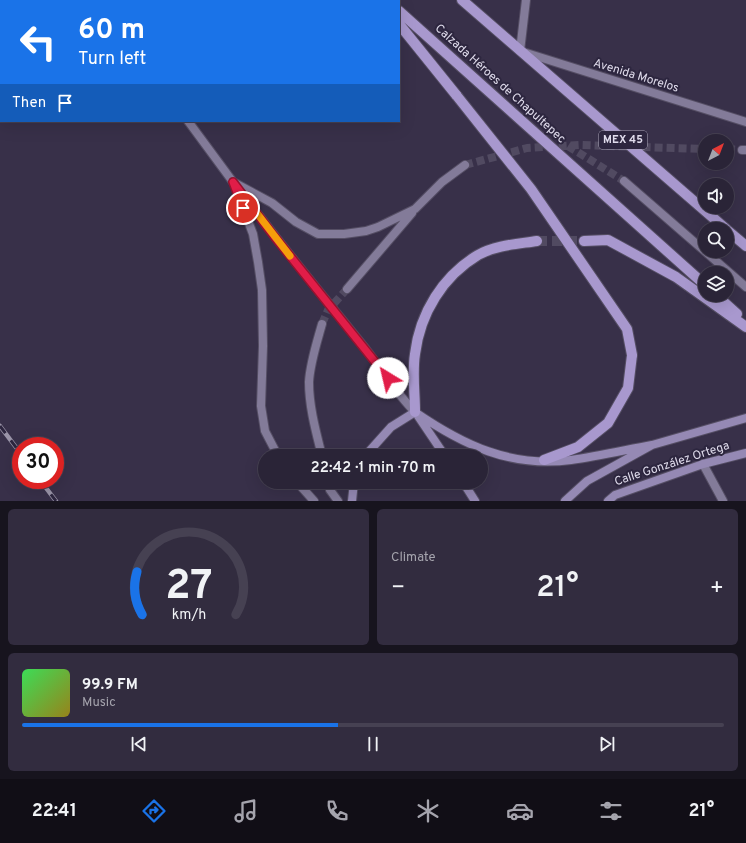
<!DOCTYPE html>
<html lang="en">
<head>
<meta charset="utf-8">
<style>
	body { margin:0; font-family:Overpass,sans-serif; background:#322c3f; color:#f1f3f6; height:100vh; display:flex; flex-direction:column; font-size:15px; white-space:nowrap }
	* { box-sizing:border-box; margin:0 }
	p { font-size:13px; color:#a5a4ad }
	.icon { flex:none; width:22px; height:22px; fill:none; stroke:currentColor; stroke-width:2; stroke-linecap:round; stroke-linejoin:round }
	.map { position:relative; height:501px; overflow:hidden }
	.side { display:flex; flex-direction:column; gap:8px; padding:8px; background:#17141e; flex:1 }
	.side>* { flex:none }
	.top-card { position:absolute; left:0px; top:0px; width:400px; height:122px; box-shadow:0 4px 16px #0002,0 0 0 1px #464152; background:#1a73e8; color:#fff; overflow:hidden }
	.needle { width:26px; rotate:42deg }
	.fabs { position:absolute; left:698px; top:134px; display:grid; gap:8px }
	.fabs a { display:grid; place-items:center; width:36px; height:36px; border-radius:50%; background:#2a2437; box-shadow:0 4px 16px #0002,0 0 0 1px #464152; font-size:20px }
	.speed { position:absolute; left:12px; top:437px; display:flex; gap:8px; font-size:20px; font-weight:700; text-align:center }
	.speed>* { display:grid; place-content:center; width:52px; height:52px; border-radius:50%; background:#2a2437; box-shadow:0 4px 16px #0002,0 0 0 1px #464152; line-height:1 }
	.speed .limit { border:6px solid #d22; background:#fff; color:#111 }
	.pin { position:absolute; display:grid; place-items:center; width:34px; height:34px; color:#fff; margin:-17px; border:2px solid #fff; border-radius:50%; box-shadow:0 1px 4px #0007 }
	.me { position:absolute; width:44px; margin:-22px; rotate:324deg; stroke-linejoin:round; filter:drop-shadow(0 0 3px #0008) }
	.turn { display:flex; align-items:center; gap:14px; height:84px; padding:0 12px; font-size:18px }
	.turn .icon { width:52px; height:52px; stroke-width:2.5 }
	.turn b { display:block; font-size:28px; line-height:34px }
	.then { display:flex; align-items:center; height:38px; padding:0 12px; background:#0003; gap:8px; font-size:15px }
	.big { font-size:30px; font-weight:600; line-height:1.1 }
	.side .card { flex:1; display:flex; flex-direction:column; justify-content:center; gap:6px; min-width:0; padding:0 14px; border-radius:6px; background:#322c3f }
	.side .dial { align-items:center; gap:0 }
	.dial svg { height:104px; overflow:visible; fill:none; stroke:#464152; stroke-width:7; stroke-linecap:round; text-anchor:middle }
	.dial text { fill:#f1f3f6; stroke:none }
	.song { display:flex; align-items:center; gap:12px }
	.cover { width:48px; height:48px; border-radius:6px; background:linear-gradient(135deg,hsl(130 70% 55%),hsl(50 70% 35%)) }
	.played { height:4px; border-radius:2px; background:linear-gradient(90deg,#1a73e8 45%,#464152 45%) }
	.keys { display:flex; justify-content:space-around; direction:ltr }
	.heat { display:flex; justify-content:space-between; align-items:center; font-size:22px; direction:ltr }
	.side .tiles { flex:1; display:grid; gap:8px; grid-template-columns:1fr 1fr }
	.card:last-child { grid-column:span 2 }
	.trip { position:absolute; left:258px; top:449px; width:230px; height:40px; border-radius:20px; background:#2a2437; box-shadow:0 4px 16px #0002,0 0 0 1px #464152; font-weight:600; line-height:40px; text-align:center }
	.dock { display:flex; height:64px; justify-content:space-around; align-items:center; background:#110e16; color:#a5a4ad }
	.dock .icon { width:28px; height:28px }
	.dock .selected { color:#1a73e8 }
	.dock b { font-size:18px; color:#f1f3f6 }
	.map>svg:first-child { display:block }
	.lines { fill:none; stroke-linecap:round; stroke-linejoin:round }
	.street-tunnel { stroke:#514a61; stroke-width:8; stroke-dasharray:8 4; stroke-linecap:butt }
	.primary-tunnel { stroke:#514a61; stroke-width:10; stroke-dasharray:10 5; stroke-linecap:butt }
	.lane-casing { stroke:#554e64; stroke-width:10 }
	.street-casing { stroke:#554e64; stroke-width:10 }
	.secondary-casing { stroke:#554e64; stroke-width:10 }
	.primary-casing { stroke:#554e64; stroke-width:12 }
	.lane { stroke:#837b99; stroke-width:8 }
	.street { stroke:#837b99; stroke-width:8 }
	.secondary { stroke:#9589b4; stroke-width:8 }
	.primary { stroke:#a898ce; stroke-width:10 }
	.rail-casing { stroke:#9a94a8; stroke-width:4.5 }
	.rail { stroke:#2d263f; stroke-width:3; stroke-dasharray:9; stroke-linecap:butt }
	.primary-bridge-casing { stroke:#554e64; stroke-width:12; stroke-linecap:butt }
	.primary-bridge { stroke:#a898ce; stroke-width:10 }
	.route-casing { stroke:#92132f; stroke-width:10 }
	.route { stroke:#e11d48; stroke-width:7 }
	.slow { stroke:#f59e0b; stroke-width:7 }
	.labels { text-anchor:middle; dominant-baseline:central; stroke-width:4; stroke-linejoin:round; paint-order:stroke }
	.shield { fill:#2d263f; stroke:#aaa5b8; stroke-width:1 }
	.shield-label { font-size:11px; font-weight:bold; fill:#e0dcec }
	.street-label { font-size:12px; fill:#e0dcec; stroke:#2d263f }
</style>
</head>
<body>
<div class="map">
<svg width="746" height="501" viewBox="0 0 746 501">
	<rect width="100%" height="100%" fill="#383049"/>
	<g class="lines">
		<!-- street-tunnel -->
		<path class="street-tunnel" d="M568 146 624 181
			M727 149 742 150
			M465 165 527 148 579 145 705 149
			M322 324 328 310 347 289"/>
		<!-- primary-tunnel -->
		<path class="primary-tunnel" d="M537 241H584"/>
		<defs>
			<path id="lane" d="M703 464 723 501"/>
			<path id="street" d="M99 0 100 1
				M526 0 520 51 746 122
				M188 121 233 182 272 203 296 222 318 234H344L366 231 378 227 415 209 442 182 465 165
				M742 150H746
				M624 181 746 287
				M235 184C275 238 318 290 360 342 379 365 394 391 415 412
				M237 192 253 234 258 262 262 290 263 346 261 406 265 431 278 456
				M347 289 412 213
				M322 456C316 432 309 407 309 382 310 363 317 342 322 324
				M297 482 314 501
				M328 482 330 490 338 501"/>
			<path id="secondary" d="M415 412C463 445 511 468 571 460 598 456 625 450 652 445
				M418 416 445 456
				M365 456 391 427 415 412
				M463 482 475 501
				M352 501 354 482
				M565 501 587 481 652 445 746 418
				M608 501 615 495 703 464 746 453"/>
			<path id="primary" d="M380 0 381 1
				M388 0 389 1
				M462 0 726 229
				M399 11 705 285
				M399 24 457 96
				M727 230 746 246
				M584 241 608 240 676 277 746 327
				M716 295 737 314
				M415 412C415 393 412 373 415 354 420 313 443 276 478 255 496 245 518 244 537 241
				M544 460 578 447 608 423 628 388 632 355"/>
		</defs>
		<!-- lane casing -->
		<use href="#lane" class="lane-casing"/>
		<!-- street casing -->
		<use href="#street" class="street-casing"/>
		<!-- secondary casing -->
		<use href="#secondary" class="secondary-casing"/>
		<!-- primary casing -->
		<use href="#primary" class="primary-casing"/>
		<!-- lane -->
		<use href="#lane" class="lane"/>
		<!-- street -->
		<use href="#street" class="street"/>
		<!-- secondary -->
		<use href="#secondary" class="secondary"/>
		<!-- primary -->
		<use href="#primary" class="primary"/>
		<defs>
			<path id="rail" d="M0 426 21 454
				M40 480 56 501"/>
		</defs>
		<!-- rail casing -->
		<use href="#rail" class="rail-casing"/>
		<!-- rail -->
		<use href="#rail" class="rail"/>
		<defs>
			<path id="primary-bridge" d="M457 96 531 189 627 329 632 355"/>
		</defs>
		<!-- primary-bridge casing -->
		<use href="#primary-bridge" class="primary-bridge-casing"/>
		<!-- primary-bridge -->
		<use href="#primary-bridge" class="primary-bridge"/>
	</g>
	<g class="lines">
		<defs>
			<path id="route" d="M243 208 233 182 274 236 388 378"/>
		</defs>
		<!-- route casing -->
		<use href="#route" class="route-casing"/>
		<!-- route -->
		<use href="#route" class="route"/>
		<!-- slow -->
		<path class="slow" d="M256 212 290 256"/>
	</g>
	<g class="labels">
		<!-- shield labels -->
		<rect class="shield" x="599" y="131" width="48" height="18" rx="3"/>
		<g class="shield-label">
			<text x="623" y="140">MEX 45</text>
		</g>
		<!-- street labels -->
		<g class="street-label">
			<text transform="translate(636 76) rotate(17)">Avenida Morelos</text>
			<text transform="translate(500 84) rotate(42)">Calzada Héroes de Chapultepec</text>
			<text transform="translate(672 464) rotate(-18)">Calle González Ortega</text>
		</g>
	</g>
</svg>
<div class="fabs">
<a><svg class="needle" viewBox="-14 -14 28 28"><path d="M0-13l5 13h-10z" fill="#e53935"/><path d="M0 13l5-13h-10z" fill="#a5a4ad"/></svg></a>
<a><svg class="icon" aria-label="sound" viewBox="0 0 24 24"><path d="M4 9h4l5-4v14l-5-4H4zM17 9q2 3 0 6"/></svg></a>
<a><svg class="icon" aria-label="search" viewBox="0 0 24 24"><circle cx="10" cy="10" r="6"/><path d="M15 15l6 6"/></svg></a>
<a><svg class="icon" aria-label="layers" viewBox="0 0 24 24"><path d="M12 4l9 5-9 5-9-5zM3 14l9 5 9-5"/></svg></a>
</div>
<div class="speed"><div class="limit">30</div></div>
<div class="pin" style="left:243px;top:208px;background:#d93025"><svg class="icon" aria-label="arrive" viewBox="0 0 24 24"><path d="M6 21V4h12l-3 4 3 4H6"/></svg></div>
<svg class="me" style="left:388px;top:378px" viewBox="-20 -20 40 40"><circle r="19" fill="#fff"/><path d="M0-13L10 11 0 6-10 11z" fill="#e11d48"/></svg>
<div class="trip">22:42 · 1 min · 70 m</div>
<div class="top-card">
<div class="turn"><svg class="icon" aria-label="left" viewBox="0 0 24 24"><path d="M17 20v-9H6M10 6l-5 5 5 5"/></svg><div><b>60 m</b>Turn left</div></div>
<div class="then">Then<svg class="icon" aria-label="arrive" viewBox="0 0 24 24"><path d="M6 21V4h12l-3 4 3 4H6"/></svg></div>
</div>
</div>
<section class="side">
<div class="tiles">
<div class="card dial"><svg viewBox="0 0 100 80">
<path d="M14 69A42 42 0 1 1 86 69"/>
<path d="M14 69A42 42 0 0 1 10 36" stroke="#1a73e8"/>
<text x="50" y="56" font-size="32" font-weight="700">27</text>
<text x="50" y="72" font-size="11">km/h</text>
</svg></div>
<div class="card"><p>Climate</p>
<div class="heat"><a>−</a><b class="big">21°</b><a>+</a></div>
</div>
<div class="card">
<div class="song"><i class="cover"></i><div><b>99.9 FM</b><p>Music</p></div></div>
<div class="played"></div>
<div class="keys"><svg class="icon" aria-label="previous" viewBox="0 0 24 24"><path d="M18 5L8 12l10 7zM5 5v14"/></svg><svg class="icon" aria-label="pause" viewBox="0 0 24 24"><path d="M8 5v14M16 5v14"/></svg><svg class="icon" aria-label="next" viewBox="0 0 24 24"><path d="M6 5l10 7-10 7zM19 5v14"/></svg></div>
</div>
</div>
</section>
<nav class="dock">
<b>22:41</b>
<svg class="icon selected" aria-label="directions" viewBox="0 0 24 24"><path d="M12 3l9 9-9 9-9-9zM9 14v-3h6M13 9l2 2-2 2"/></svg>
<svg class="icon" aria-label="music" viewBox="0 0 24 24"><path d="M9 18V5l10-2v13"/><circle cx="6" cy="18" r="3"/><circle cx="16" cy="16" r="3"/></svg>
<svg class="icon" aria-label="phone" viewBox="0 0 24 24"><path d="M5 4h4l2 5-3 2q2 4 5 5l2-3 5 2v4C11 20 4 13 5 4z"/></svg>
<svg class="icon" aria-label="climate" viewBox="0 0 24 24"><path d="M12 3v18M4 7l16 10M4 17L20 7"/></svg>
<svg class="icon" aria-label="car" viewBox="0 0 24 24"><path d="M5 17H2v-5l4-1 3-4h7l3 4 3 1v5h-3M9 17h6M6 11h13"/><circle cx="7" cy="17" r="2"/><circle cx="17" cy="17" r="2"/></svg>
<svg class="icon" aria-label="filters" viewBox="0 0 24 24"><path d="M4 7h16M4 17h16"/><circle cx="9" cy="7" r="2"/><circle cx="15" cy="17" r="2"/></svg>
<b>21°</b>
</nav>
</body>
</html>
